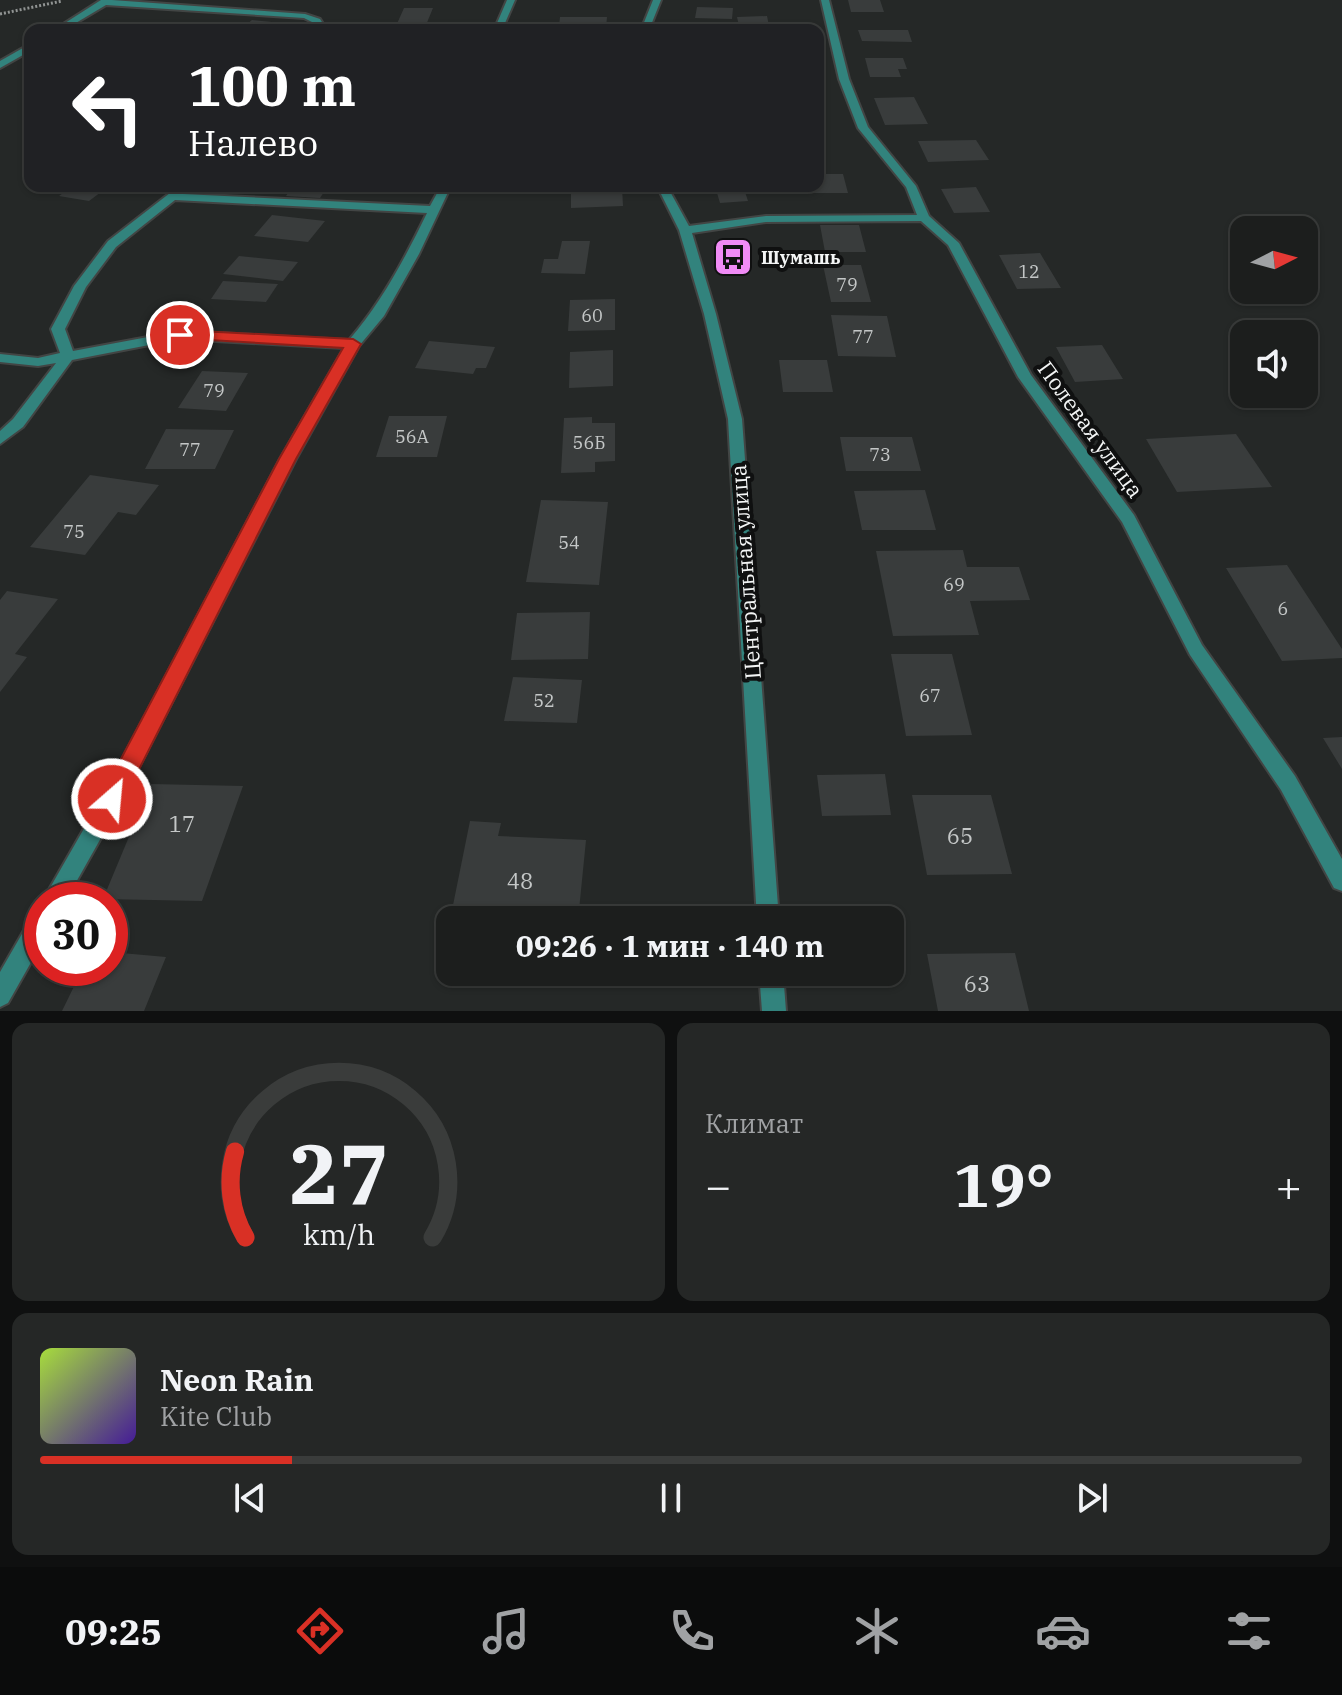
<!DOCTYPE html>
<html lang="ru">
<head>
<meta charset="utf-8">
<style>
	body { margin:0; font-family:"IBM Plex Serif",serif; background:#252726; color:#f1f3f6; height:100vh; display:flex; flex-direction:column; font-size:30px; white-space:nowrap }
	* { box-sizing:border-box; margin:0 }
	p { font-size:26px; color:#a0a2a4 }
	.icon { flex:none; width:44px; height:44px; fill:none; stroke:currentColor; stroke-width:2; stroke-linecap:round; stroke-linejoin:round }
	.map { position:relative; height:1011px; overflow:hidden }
	.drawer { display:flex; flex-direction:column; gap:12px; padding:12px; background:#0f1010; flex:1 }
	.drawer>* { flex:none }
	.hud { position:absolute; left:24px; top:24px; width:800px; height:168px; border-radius:16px; box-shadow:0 2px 6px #0004,0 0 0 2px #3a3c3b; background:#202124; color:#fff; overflow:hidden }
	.needle { width:52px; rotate:84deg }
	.controls { position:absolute; left:1230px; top:216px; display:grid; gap:16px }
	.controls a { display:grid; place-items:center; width:88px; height:88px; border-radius:16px; background:#1c1e1d; box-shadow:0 2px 6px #0004,0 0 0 2px #3a3c3b; font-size:40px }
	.speed { position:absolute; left:24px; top:882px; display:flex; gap:16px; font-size:40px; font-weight:700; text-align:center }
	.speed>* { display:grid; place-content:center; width:104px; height:104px; border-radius:50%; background:#1c1e1d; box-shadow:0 2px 6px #0004,0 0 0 2px #3a3c3b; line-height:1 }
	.speed .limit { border:12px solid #d22; background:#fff; color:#111 }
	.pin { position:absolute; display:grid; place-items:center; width:68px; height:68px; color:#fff; margin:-34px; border:4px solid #fff; border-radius:50%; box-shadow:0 2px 8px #0007 }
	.me { position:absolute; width:88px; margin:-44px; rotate:27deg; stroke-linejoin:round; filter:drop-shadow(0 0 6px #0008) }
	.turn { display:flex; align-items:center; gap:28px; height:168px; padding:0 32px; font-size:36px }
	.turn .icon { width:104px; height:104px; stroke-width:2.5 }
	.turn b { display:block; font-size:56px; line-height:68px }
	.big { font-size:60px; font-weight:800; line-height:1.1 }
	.drawer .widget { flex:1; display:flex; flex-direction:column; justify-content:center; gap:12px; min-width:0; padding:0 28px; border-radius:16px; background:#252726 }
	.drawer .dial { align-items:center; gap:0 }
	.dial svg { height:208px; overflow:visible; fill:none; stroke:#3a3c3b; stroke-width:7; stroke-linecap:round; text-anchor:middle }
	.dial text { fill:#f1f3f6; stroke:none }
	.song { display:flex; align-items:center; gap:24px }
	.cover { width:96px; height:96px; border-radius:12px; background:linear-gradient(135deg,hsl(80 70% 55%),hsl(260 70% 35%)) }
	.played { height:8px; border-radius:4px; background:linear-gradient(90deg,#d93025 20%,#3a3c3b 20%) }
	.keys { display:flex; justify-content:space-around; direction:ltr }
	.heat { display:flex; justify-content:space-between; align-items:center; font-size:44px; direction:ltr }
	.drawer .tiles { flex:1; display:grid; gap:12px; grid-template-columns:1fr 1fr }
	.widget:last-child { grid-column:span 2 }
	.trip { position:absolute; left:436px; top:906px; width:468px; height:80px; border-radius:16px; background:#1c1e1d; box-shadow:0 2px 6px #0004,0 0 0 2px #3a3c3b; font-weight:800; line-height:80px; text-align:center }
	.menu { display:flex; height:128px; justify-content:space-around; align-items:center; background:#0b0c0c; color:#a0a2a4 }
	.menu .icon { width:56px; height:56px }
	.menu .active { color:#d93025 }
	.menu b { font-size:36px; color:#f1f3f6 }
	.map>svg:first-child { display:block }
	.building { fill:#393c3c }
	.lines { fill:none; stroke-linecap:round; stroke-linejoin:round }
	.minor-casing { stroke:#424544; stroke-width:4 }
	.path { stroke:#919493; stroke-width:3; stroke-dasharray:2 2; stroke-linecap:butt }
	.minor { fill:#32837d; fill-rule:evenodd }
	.route { fill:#d93025; stroke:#8d1f18; stroke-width:2 }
	.labels { text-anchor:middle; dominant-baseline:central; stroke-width:8; stroke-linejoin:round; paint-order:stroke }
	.far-poi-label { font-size:18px; font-weight:bold; fill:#f3f5f5; stroke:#0f1010; text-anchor:start }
	.number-label { font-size:18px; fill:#c4c7c7 }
	.street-label { font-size:22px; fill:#f3f5f5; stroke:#0f1010 }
	.near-number-label { font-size:22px; fill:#c4c7c7 }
</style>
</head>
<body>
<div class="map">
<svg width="1342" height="1011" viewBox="0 0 1342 1011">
	<rect width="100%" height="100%" fill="#252827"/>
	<!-- building -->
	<path class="building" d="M848 0H880L884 12H851Z
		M697 7 733 8 732 19 695 18Z
		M404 8H433L426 25 396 26Z
		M767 16 769 26H739L737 17Z
		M560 17H607L606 27H559Z
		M252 20 282 23 273 30H240Z
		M858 30H908L912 42 862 41Z
		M865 58H903L907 69H898L901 77H870Z
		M914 97 928 124 885 125 874 98Z
		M976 140 989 160 928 162 918 141Z
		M818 174H843L848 193H811L810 186H818Z
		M73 186H109L89 201 59 196Z
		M293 186H328L320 198 286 196Z
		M715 186H743L748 201 720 203Z
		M622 187 623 206 571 208V189Z
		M976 187 990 212 954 213 941 189Z
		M272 215 325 221 308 242 254 236Z
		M820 225H859L866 252H825Z
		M562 241H590L585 274 541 273 544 259H558Z
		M1040 253 1061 288 1017 289 999 255Z
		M239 256 298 262 283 281 223 274Z
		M823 265H861L871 302H831Z
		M223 281 278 284 266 302 211 299Z
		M615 299V330L568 331 570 300Z
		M831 315 887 316 896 357 838 356Z
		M429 341 495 347 486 368H476L473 374 415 368Z
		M1102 345 1123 379 1075 382 1056 347Z
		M613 350V386L569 388 570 352Z
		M779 360H827L833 392H783Z
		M202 371 248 373 226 411 178 408Z
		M389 416H447L437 457H376Z
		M592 417V423H615V461L595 462V472L561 473 564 418Z
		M166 429 234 430 215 469H145Z
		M1236 434 1272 487 1177 492 1146 439Z
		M840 437H912L921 471H846Z
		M90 475 159 485 136 515 118 512 85 555 30 547Z
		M925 490 936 530H862L854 491Z
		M541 500 608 502 599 585 526 582Z
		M963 550 967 567H1019L1030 600 970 601 979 635 893 636 876 551Z
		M1287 565 1342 649V658L1282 661 1226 568Z
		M7 591 58 599 15 654 27 657 0 692V600Z
		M590 612 588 659 511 660 517 613Z
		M891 654H952L972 735 906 736Z
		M513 677 582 680 577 723 504 721Z
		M1342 737V769L1323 738Z
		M885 774 891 815 822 816 817 775Z
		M151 784 243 786 202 901 103 899Z
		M912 795H991L1012 874 927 875Z
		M470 821 501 823 498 836 586 840 578 920H450Z
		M110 952 166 957 144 1011H62L83 968H110Z
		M1015 953 1029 1011H938L927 954Z"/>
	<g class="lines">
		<defs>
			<path id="minor" d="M112 0 305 14 320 19 327 30H319L314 23 304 18 106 5 64 30H54L101 0Z
				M507 0H515L502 30H494Z
				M653 0H661L649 30H641Z
				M821 0H829L849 79 868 127 916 186 929 216 959 243 1031 375 1134 515 1202 645 1295 776 1342 859V891L1334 888 1281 790 1190 655 1122 522 1018 377 948 245 921 221 766 222 692 233 716 314 742 419 779 920H757L728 419 704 314 679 230 657 186H667L689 226 766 216 917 215 906 187 858 128 839 79Z
				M30 44V51L0 68V61Z
				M179 186H191L183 194 430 206 441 186H451L419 254 384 316 359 346 296 459 119 806 66 900H43L105 792 280 459 344 348 180 339 72 360 23 427 0 444V431L13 419 56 363 38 366 0 362V354L38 358 60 353 51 329 74 286 108 241ZM175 200 427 213C405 258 382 302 349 340L180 331 73 351 65 329 86 287 116 247Z
				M42 910V943L8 1003 0 1007V972L34 913Z
				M759 972H783L786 1011H762Z"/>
		</defs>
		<!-- minor casing -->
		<use href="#minor" class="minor-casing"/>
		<!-- path -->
		<path class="path" d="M0 14 62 1"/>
		<!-- minor -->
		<use href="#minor" class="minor"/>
	</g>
	<!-- route -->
	<path class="route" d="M180 330 353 339 361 344 296 459 120 807 112 810 104 807 100 799 104 791 279 459 343 348 175 338 173 335Z"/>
	<!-- icons -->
	<defs>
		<symbol id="bus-square" viewBox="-11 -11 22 22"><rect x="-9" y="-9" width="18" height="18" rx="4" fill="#f08bf5" stroke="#0f1010"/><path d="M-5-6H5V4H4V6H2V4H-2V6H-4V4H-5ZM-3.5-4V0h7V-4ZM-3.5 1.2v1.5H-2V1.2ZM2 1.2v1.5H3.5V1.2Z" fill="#111"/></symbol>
	</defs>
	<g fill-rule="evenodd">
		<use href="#bus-square" x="711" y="235" width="44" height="44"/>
	</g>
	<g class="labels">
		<!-- far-poi labels -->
		<g class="far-poi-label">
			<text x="761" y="257">Шумашь</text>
		</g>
		<!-- number labels -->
		<g class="number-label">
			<text x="1029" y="271">12</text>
			<text x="847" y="284">79</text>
			<text x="592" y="315">60</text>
			<text x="863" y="336">77</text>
			<text x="214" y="390">79</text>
			<text x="412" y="436">56А</text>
			<text x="589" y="442">56Б</text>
			<text x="190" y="449">77</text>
			<text x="880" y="454">73</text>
			<text x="74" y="531">75</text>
			<text x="569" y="542">54</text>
			<text x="954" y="584">69</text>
			<text x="1283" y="608">6</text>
			<text x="930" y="695">67</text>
			<text x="544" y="700">52</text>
		</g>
		<!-- street labels -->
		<g class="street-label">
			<text transform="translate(1091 429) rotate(54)">Полевая улица</text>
			<text transform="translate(745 572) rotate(-94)">Центральная улица</text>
		</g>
		<!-- near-number labels -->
		<g class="near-number-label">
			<text x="182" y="823">17</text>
			<text x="960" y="835">65</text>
			<text x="520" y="880">48</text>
			<text x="977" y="983">63</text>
		</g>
	</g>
</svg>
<div class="controls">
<a><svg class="needle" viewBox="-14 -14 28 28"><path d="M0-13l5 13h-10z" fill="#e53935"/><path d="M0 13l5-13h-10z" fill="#a0a2a4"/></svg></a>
<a><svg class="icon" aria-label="sound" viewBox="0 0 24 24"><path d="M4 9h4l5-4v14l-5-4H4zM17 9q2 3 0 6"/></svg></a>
</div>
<div class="speed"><div class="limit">30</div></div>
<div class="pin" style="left:180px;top:335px;background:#d93025"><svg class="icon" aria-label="arrive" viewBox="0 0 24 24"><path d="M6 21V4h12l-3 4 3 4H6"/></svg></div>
<svg class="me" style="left:112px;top:799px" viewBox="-20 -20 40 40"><circle r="17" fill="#d93025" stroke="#fff" stroke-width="3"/><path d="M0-11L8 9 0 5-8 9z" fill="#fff"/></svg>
<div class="trip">09:26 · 1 мин · 140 m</div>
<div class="hud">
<div class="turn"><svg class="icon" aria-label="left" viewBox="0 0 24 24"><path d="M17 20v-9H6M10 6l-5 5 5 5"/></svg><div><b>100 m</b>Налево</div></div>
</div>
</div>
<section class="drawer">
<div class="tiles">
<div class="widget dial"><svg viewBox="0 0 100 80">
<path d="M14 69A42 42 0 1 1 86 69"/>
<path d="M14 69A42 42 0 0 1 10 36" stroke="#d93025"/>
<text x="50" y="56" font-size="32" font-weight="700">27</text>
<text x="50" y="72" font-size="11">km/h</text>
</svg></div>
<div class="widget"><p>Климат</p>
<div class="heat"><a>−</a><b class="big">19°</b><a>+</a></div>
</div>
<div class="widget">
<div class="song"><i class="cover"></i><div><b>Neon Rain</b><p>Kite Club</p></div></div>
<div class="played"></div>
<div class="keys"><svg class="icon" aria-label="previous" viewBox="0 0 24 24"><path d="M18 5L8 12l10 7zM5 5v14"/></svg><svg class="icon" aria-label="pause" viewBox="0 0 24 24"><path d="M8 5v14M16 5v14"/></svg><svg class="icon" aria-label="next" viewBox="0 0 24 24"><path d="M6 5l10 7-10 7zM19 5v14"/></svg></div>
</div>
</div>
</section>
<nav class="menu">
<b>09:25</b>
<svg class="icon active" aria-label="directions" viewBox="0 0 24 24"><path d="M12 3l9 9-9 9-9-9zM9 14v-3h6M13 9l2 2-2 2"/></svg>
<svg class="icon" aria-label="music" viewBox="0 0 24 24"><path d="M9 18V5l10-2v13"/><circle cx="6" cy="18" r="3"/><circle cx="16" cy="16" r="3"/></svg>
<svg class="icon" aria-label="phone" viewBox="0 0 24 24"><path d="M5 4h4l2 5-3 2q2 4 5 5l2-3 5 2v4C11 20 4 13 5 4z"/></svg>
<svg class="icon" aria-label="climate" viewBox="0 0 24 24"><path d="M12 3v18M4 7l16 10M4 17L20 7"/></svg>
<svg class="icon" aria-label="car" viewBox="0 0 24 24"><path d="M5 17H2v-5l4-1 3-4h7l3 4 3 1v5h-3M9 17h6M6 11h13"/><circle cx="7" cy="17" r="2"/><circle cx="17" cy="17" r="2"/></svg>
<svg class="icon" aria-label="filters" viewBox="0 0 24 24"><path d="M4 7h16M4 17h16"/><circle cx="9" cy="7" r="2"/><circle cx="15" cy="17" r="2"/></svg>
</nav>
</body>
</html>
